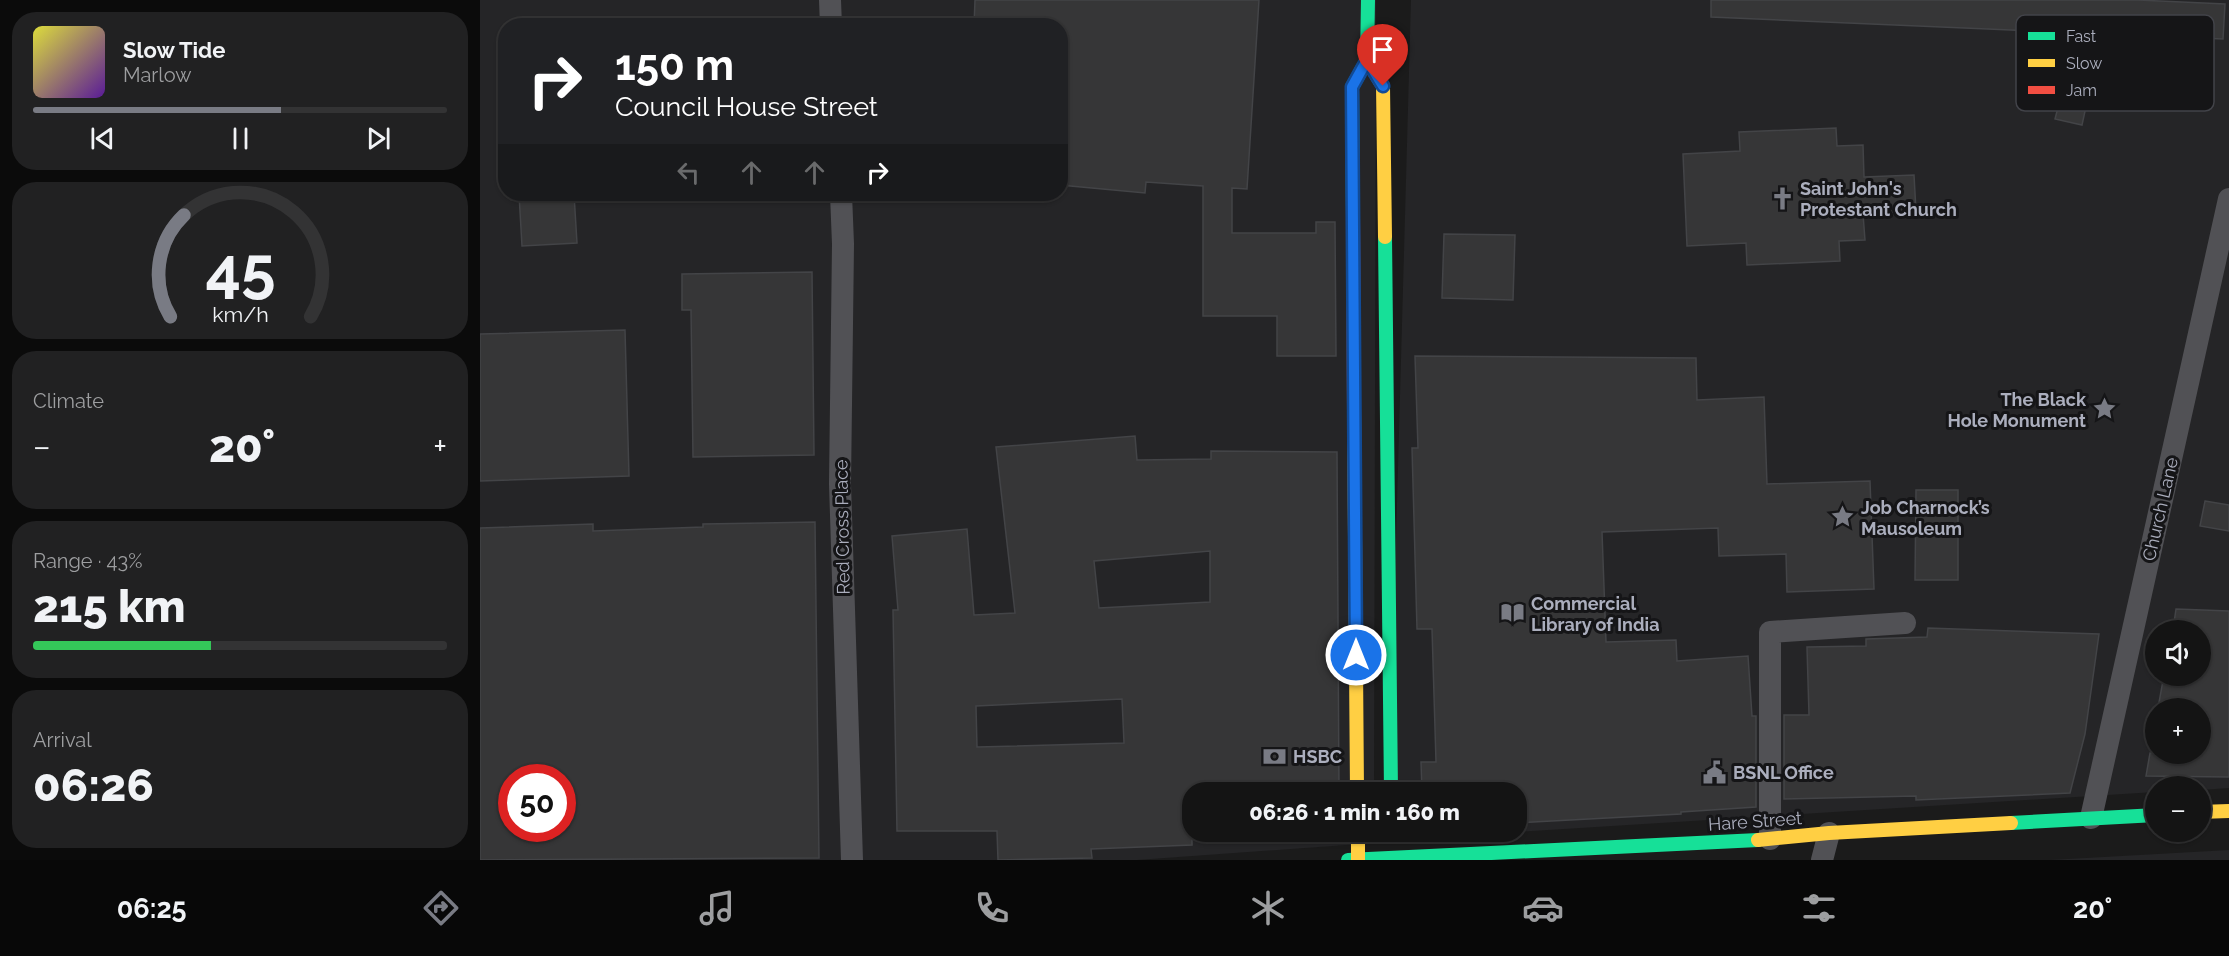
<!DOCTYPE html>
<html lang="en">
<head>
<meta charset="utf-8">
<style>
	body { margin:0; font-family:Raleway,sans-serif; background:#212122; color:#f1f3f6; height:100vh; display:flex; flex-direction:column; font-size:22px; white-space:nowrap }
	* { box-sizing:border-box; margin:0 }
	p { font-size:20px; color:#9d9ea0 }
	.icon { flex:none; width:33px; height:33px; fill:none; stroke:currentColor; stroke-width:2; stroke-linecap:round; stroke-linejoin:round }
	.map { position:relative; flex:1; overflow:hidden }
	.panel { display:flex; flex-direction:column; gap:12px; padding:12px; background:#0b0b0b; width:480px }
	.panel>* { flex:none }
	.banner { position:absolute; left:18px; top:18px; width:570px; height:183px; border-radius:24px; box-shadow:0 2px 4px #0004,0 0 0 2px #333334; background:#202124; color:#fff; overflow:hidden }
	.controls { position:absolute; left:1665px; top:620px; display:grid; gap:12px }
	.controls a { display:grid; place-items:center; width:66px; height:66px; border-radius:50%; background:#141414; box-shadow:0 2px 4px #0004,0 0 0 2px #333334; font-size:30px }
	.speed { position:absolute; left:18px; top:764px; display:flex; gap:12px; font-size:30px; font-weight:700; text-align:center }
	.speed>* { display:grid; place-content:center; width:78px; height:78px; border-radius:50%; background:#141414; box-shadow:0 2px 4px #0004,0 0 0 2px #333334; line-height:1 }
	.speed .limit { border:9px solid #d22; background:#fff; color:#111 }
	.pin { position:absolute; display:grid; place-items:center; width:51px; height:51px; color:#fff; margin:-62px -26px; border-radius:50% 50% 50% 0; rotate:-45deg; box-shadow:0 0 6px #0007 }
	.pin .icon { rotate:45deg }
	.me { position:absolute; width:66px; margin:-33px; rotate:0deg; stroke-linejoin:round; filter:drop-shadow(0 0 4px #0008) }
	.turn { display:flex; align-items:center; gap:21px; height:126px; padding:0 18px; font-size:27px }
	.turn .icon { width:78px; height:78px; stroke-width:2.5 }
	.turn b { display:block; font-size:42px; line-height:51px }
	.lanes { display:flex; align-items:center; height:57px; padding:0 18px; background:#0003; justify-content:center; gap:30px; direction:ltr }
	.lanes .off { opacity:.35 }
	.big { font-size:45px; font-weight:800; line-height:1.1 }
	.panel .tile { flex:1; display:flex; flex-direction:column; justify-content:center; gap:9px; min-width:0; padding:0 21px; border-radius:24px; background:#212122 }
	.panel .dial { align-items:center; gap:0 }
	.dial svg { height:156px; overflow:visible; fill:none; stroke:#333334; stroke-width:7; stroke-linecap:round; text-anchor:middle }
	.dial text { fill:#f1f3f6; stroke:none }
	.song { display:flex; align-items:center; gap:18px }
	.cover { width:72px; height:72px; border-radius:9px; background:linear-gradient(135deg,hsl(60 70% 55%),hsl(270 70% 35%)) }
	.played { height:6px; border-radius:3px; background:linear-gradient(90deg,#797b84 60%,#333334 60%) }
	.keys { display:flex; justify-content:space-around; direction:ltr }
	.heat { display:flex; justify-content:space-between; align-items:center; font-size:33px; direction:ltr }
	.charge { height:9px; border-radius:4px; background:linear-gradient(90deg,#34c759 43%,#333334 0) }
	.trip { position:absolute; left:702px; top:782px; width:345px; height:60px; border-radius:24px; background:#141414; box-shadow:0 2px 4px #0004,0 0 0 2px #333334; font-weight:800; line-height:60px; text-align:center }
	.menu { display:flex; height:96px; justify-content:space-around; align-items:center; background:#080808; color:#9d9ea0 }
	.menu .icon { width:42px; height:42px }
	.menu .current { color:#797b84 }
	.menu b { font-size:27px; color:#f1f3f6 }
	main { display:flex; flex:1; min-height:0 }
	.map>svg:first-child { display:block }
	.built { fill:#252527; fill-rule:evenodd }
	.building { fill:#363637; stroke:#434447; stroke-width:1.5; fill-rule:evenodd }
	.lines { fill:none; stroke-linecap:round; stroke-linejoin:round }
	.street { stroke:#515155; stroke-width:22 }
	.fast { stroke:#16e098; stroke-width:14 }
	.slow { stroke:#ffcf43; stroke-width:14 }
	.jam { stroke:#f24e42; stroke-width:14 }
	.route-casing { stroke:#114b97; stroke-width:15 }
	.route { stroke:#1a73e8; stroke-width:10 }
	.labels { text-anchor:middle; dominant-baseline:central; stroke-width:6; stroke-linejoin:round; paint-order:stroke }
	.poi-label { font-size:18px; font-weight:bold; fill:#abaebd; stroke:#151517; text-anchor:start }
	.street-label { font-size:18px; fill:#abaebd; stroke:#151517 }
	.key { fill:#151517; stroke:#424349; stroke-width:1.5 }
	.key-label { font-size:16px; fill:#abaebd }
</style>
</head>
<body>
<main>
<section class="panel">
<div class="tile">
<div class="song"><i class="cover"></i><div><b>Slow Tide</b><p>Marlow</p></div></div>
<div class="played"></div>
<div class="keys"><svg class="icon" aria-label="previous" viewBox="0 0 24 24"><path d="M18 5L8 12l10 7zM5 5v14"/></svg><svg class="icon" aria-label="pause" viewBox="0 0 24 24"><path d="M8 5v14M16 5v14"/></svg><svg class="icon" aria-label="next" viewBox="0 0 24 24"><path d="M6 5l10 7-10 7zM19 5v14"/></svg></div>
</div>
<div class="tile dial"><svg viewBox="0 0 100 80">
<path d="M14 69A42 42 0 1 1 86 69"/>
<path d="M14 69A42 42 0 0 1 21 17" stroke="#797b84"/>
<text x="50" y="56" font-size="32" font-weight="700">45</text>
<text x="50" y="72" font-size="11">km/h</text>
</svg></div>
<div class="tile"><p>Climate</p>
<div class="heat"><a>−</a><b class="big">20°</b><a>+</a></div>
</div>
<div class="tile"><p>Range · 43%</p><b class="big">215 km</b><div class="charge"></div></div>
<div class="tile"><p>Arrival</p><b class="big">06:26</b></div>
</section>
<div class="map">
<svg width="1749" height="860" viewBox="0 0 1749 860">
	<rect width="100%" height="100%" fill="#1b1b1b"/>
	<!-- built -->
	<path class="built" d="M0 0H896L894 792H712V831H894V843L657 860H0ZM26 26H580V194H26ZM32 777H82V828H32Z
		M931 0H1749V788L1721 790 1720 786H1676L1675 792 907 840 908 831H1036V792H909ZM1676 630H1720V675H1676ZM1676 708H1720V753H1676Z
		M1749 850V860H1570Z"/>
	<!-- building -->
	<path class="building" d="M495 0H779L767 189 752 188V233H836V222H855L856 356H797V316H723V186L666 182 665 193 580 185 582 39H580V26H494Z
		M1231 0H1658L1745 4 1743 39 1231 17Z
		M1581 96 1607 102 1602 125 1575 119Z
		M1356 128 1357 146 1383 145 1384 177 1434 175 1436 211 1383 214 1385 240 1359 241 1360 261 1267 265 1266 243 1207 246 1203 154 1260 151 1259 132Z
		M39 194H94L97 243 42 246Z
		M964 234 1035 235 1033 300 962 298Z
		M332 272 334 455 213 457 211 310H202V274Z
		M145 330 149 476 0 481V334Z
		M935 356 1216 358 1217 400 1284 397 1287 484 1390 481 1394 589 1307 592 1306 554 1239 556 1238 528 1122 532 1126 642 1196 640 1197 661 1268 656 1272 716H1276V807L1201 812V814L1036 823V792H942L941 762H956L952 629H937L932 448H938Z
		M655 436 657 460 731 459V451L857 452 859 792H712V845L611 849 612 858 518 860 517 831H417L413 610H418L412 536 487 529 494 615 535 613 516 447ZM730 551V602L619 608 614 561ZM642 699 644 743 497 747 496 706Z
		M1436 490H1478V580H1435Z
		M1725 501 1749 505V531L1720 526Z
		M335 522 339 858 0 860V528L113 524V531L223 527V524ZM32 777H82V828H32Z
		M1696 609 1749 611V777L1666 776 1670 753H1720V708H1678L1684 675H1720V630H1693Z
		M1448 628 1619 634 1605 734 1590 793 1436 800V796L1304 799V715H1329L1327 647 1386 646V639L1447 637Z"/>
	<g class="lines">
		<!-- street -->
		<path class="street" d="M350 0 351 26
			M361 194 363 244 360 484 372 860
			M1611 818 1749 199
			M1290 839V632L1425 623
			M1342 860 1349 833"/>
		<!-- fast -->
		<path class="fast" d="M873 216 872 87 887 60 888 0
			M905 237 911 792
			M1531 823 1676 815
			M868 860 1278 840"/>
		<!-- slow -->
		<path class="slow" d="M887 60 903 86 905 237
			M874 409 877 792
			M1720 812 1749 811
			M878 831V860
			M1278 840 1349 833 1531 823"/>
		<!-- jam -->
		<path class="jam" d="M873 216 874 409"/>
	</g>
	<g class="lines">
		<defs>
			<path id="route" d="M876 655 872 87 887 60 903 86"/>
		</defs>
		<!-- route casing -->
		<use href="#route" class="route-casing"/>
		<!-- route -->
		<use href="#route" class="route"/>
	</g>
	<!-- icons -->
	<defs>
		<symbol id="church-bare" viewBox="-9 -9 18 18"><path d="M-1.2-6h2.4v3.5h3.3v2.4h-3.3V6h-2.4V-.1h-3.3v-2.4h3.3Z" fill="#797b84" stroke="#151517" stroke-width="2.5" paint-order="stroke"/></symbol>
		<symbol id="sight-bare" viewBox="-9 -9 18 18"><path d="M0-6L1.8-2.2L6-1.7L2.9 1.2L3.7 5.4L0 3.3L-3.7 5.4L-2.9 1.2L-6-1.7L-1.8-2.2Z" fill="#797b84" stroke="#151517" stroke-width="2.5" paint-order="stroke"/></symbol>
		<symbol id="library-bare" viewBox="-9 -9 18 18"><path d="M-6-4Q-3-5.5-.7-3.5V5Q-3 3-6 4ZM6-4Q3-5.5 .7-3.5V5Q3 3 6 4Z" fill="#797b84" stroke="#151517" stroke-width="2.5" paint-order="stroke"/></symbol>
		<symbol id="bank-bare" viewBox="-9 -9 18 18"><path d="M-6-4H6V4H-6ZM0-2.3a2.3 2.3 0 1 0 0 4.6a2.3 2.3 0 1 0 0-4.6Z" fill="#797b84" stroke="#151517" stroke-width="2.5" paint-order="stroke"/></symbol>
		<symbol id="civic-bare" viewBox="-9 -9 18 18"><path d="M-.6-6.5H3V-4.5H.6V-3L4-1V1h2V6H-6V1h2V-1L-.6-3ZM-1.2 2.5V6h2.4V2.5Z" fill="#797b84" stroke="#151517" stroke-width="2.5" paint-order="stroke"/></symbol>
	</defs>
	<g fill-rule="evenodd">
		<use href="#church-bare" x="1286" y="182" width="33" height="33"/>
		<use href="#sight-bare" x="1608" y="392" width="33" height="33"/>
		<use href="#sight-bare" x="1346" y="500" width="33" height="33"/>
		<use href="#library-bare" x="1016" y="596" width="33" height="33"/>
		<use href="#bank-bare" x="778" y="740" width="33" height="33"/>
		<use href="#civic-bare" x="1218" y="756" width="33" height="33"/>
	</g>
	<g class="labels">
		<!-- poi labels -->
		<g class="poi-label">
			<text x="1320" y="188">Saint John's<tspan x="1320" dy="21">Protestant Church</tspan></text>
			<text x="1606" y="399" text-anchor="end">The Black<tspan x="1606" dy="21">Hole Monument</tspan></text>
			<text x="1381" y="507">Job Charnock’s<tspan x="1381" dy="21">Mausoleum</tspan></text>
			<text x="1051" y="603">Commercial<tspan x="1051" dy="21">Library of India</tspan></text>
			<text x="813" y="756">HSBC</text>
			<text x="1253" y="772">BSNL Office</text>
		</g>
		<!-- street labels -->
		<g class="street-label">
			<text transform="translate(1680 509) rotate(-77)">Church Lane</text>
			<text transform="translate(362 527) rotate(-91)">Red Cross Place</text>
			<text transform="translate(1275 821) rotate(-4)">Hare Street</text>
		</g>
	</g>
	<!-- legend -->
	<rect x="1536" y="15" width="198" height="96" rx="9" class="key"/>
	<rect x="1548" y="32" width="27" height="8" fill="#16e098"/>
	<rect x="1548" y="59" width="27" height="8" fill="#ffcf43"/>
	<rect x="1548" y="86" width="27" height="8" fill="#f24e42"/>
	<g class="key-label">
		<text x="1586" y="42">Fast</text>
		<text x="1586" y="69">Slow</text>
		<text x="1586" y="96">Jam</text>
	</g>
</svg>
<div class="controls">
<a><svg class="icon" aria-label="sound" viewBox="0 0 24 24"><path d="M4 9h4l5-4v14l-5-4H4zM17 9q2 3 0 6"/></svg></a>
<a>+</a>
<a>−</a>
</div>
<div class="speed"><div class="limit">50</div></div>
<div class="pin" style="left:903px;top:86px;background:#d93025"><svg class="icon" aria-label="arrive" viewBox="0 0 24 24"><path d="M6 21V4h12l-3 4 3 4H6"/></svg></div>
<svg class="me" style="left:876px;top:655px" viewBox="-20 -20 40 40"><circle r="17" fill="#1a73e8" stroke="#fff" stroke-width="3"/><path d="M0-11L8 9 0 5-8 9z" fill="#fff"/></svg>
<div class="trip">06:26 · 1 min · 160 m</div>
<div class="banner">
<div class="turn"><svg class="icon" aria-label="right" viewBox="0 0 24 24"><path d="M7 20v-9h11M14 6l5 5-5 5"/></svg><div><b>150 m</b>Council House Street</div></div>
<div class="lanes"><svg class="icon off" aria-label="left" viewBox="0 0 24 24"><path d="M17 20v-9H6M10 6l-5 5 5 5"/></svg><svg class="icon off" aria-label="ahead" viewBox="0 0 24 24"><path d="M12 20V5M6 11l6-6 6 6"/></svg><svg class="icon off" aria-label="ahead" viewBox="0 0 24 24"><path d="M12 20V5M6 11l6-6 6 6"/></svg><svg class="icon" aria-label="right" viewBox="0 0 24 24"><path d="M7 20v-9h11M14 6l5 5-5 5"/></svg></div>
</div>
</div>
</main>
<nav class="menu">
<b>06:25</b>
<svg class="icon current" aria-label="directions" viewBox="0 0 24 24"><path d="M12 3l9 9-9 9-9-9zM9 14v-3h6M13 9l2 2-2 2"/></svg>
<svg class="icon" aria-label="music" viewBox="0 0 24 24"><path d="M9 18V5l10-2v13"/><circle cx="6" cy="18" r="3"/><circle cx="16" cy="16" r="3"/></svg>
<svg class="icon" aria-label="phone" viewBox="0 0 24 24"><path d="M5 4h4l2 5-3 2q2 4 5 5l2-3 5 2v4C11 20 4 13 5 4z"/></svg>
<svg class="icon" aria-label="climate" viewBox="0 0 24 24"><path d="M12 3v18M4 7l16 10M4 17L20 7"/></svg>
<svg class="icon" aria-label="car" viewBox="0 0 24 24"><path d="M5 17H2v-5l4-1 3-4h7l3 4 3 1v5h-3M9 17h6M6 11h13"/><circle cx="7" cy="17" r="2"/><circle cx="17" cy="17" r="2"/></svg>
<svg class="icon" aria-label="filters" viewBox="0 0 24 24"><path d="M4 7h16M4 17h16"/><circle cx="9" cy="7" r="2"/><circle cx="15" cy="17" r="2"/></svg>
<b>20°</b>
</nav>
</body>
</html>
